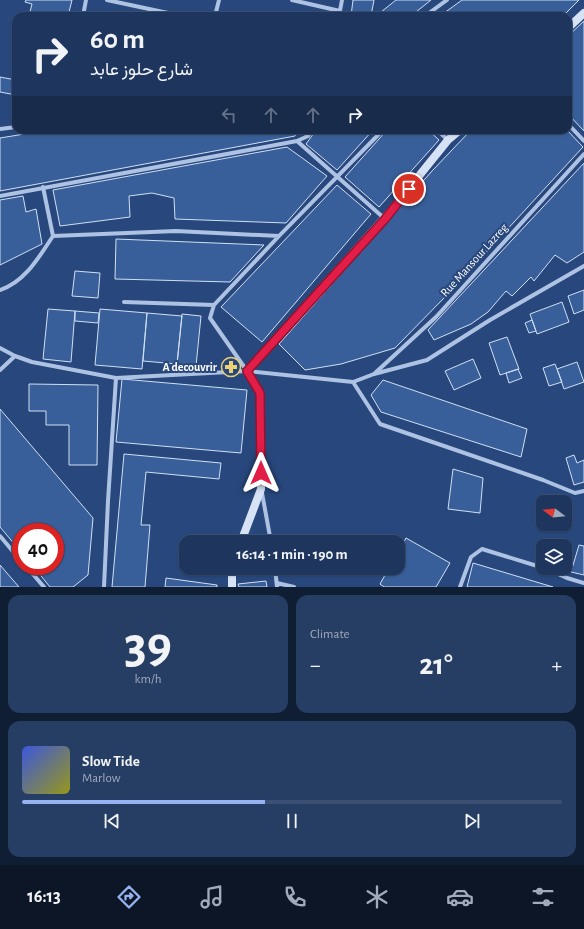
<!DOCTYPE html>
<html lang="en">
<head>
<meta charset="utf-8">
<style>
	body { margin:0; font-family:"Alegreya Sans",Vazirmatn,sans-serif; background:#263e64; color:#f1f3f6; height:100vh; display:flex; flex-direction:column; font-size:15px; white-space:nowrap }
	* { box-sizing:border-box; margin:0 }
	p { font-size:13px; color:#a1abbc }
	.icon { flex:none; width:22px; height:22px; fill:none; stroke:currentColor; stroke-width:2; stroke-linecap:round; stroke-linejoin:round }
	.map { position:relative; height:587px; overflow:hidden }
	.side { display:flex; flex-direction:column; gap:8px; padding:8px; background:#101e34; flex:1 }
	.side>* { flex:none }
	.top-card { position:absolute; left:12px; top:12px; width:560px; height:122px; border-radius:12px; box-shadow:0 1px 3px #0004,0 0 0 1px #3c5073; background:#1e365e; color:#f1f3f6; overflow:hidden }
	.needle { width:26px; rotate:286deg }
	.tools { position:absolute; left:536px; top:495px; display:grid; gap:8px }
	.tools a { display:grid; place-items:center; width:36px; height:36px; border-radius:8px; background:#1e365e; box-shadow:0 1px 3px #0004,0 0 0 1px #3c5073; font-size:20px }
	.speed { position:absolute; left:12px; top:523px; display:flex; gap:8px; font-size:20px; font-weight:700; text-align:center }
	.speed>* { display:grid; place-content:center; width:52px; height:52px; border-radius:50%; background:#1e365e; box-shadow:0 1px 3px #0004,0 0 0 1px #3c5073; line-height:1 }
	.speed .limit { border:6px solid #d22; background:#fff; color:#111 }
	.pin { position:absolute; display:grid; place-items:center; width:34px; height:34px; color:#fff; margin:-17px; border:2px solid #fff; border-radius:50%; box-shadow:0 1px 4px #0007 }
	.me { position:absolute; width:44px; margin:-22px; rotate:0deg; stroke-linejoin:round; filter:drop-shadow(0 0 3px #0008) }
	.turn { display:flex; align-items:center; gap:14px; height:84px; padding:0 12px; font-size:18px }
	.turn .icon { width:52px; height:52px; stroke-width:2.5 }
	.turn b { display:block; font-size:28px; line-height:34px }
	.lanes { display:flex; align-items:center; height:38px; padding:0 12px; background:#0003; justify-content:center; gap:20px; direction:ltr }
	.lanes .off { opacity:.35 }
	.big { font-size:30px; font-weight:700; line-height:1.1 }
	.side .widget { flex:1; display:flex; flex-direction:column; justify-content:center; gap:6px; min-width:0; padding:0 14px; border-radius:12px; background:#263e64 }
	.side .dial { align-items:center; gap:0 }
	.dial b { font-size:52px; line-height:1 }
	.song { display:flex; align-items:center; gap:12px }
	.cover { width:48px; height:48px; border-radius:6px; background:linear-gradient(135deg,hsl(230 70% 55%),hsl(60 70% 35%)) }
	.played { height:4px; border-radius:2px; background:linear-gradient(90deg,#95b2f1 45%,#3c5073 45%) }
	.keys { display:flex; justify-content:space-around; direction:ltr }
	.heat { display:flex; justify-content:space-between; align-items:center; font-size:22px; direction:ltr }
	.side .tiles { flex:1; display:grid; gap:8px; grid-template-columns:1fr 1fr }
	.widget:last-child { grid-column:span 2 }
	.trip { position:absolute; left:179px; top:535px; width:226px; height:40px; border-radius:12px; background:#1e365e; box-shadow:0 1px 3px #0004,0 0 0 1px #3c5073; font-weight:700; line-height:40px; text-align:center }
	.tab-bar { display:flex; height:64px; justify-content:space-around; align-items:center; background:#0c1626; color:#a1abbc }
	.tab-bar .icon { width:28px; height:28px }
	.tab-bar .active { color:#95b2f1 }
	.tab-bar b { font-size:18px; color:#f1f3f6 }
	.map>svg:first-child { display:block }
	.building { fill:#395f9a; stroke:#d0dff4 }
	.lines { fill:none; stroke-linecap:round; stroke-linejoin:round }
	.street { stroke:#aec3e4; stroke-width:4 }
	.secondary { stroke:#d7e2f5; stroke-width:8 }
	.route-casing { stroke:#92132f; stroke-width:10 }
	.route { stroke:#e11d48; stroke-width:7 }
	.labels { text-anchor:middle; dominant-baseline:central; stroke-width:4; stroke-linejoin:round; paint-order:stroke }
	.street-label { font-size:12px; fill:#fff; stroke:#28487d }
	.poi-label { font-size:12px; font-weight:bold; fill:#fff; stroke:#28487d; text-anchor:end }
</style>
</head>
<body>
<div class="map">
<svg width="584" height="587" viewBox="0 0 584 587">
	<rect width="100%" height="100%" fill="#28487d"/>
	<!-- building -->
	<path class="building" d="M26 0H72L68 16H29L32 4 25 2Z
		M353 0H374L371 16H351Z
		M396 0H431L411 16H385L381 12Z
		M462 0H579L563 16H440Z
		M584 21V131L568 114V36Z
		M0 77 16 80V95L0 92Z
		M49 130H297L295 136 0 191V138Z
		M316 130H373L337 170 306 144Z
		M387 130H428L439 140 379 207 345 177Z
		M471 130H567L583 147 447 295 395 348 341 364 305 370 279 344 432 171Z
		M287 147 327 176 286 223 175 219 174 198 152 193 129 196 130 217 60 226 53 190Z
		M584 163V252L567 263 555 255 534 281 531 277 512 296 506 291 488 312 471 324 434 340 428 330Z
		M337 185 371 214 262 342 221 307Z
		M23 196 26 212 36 209 42 244 0 265V200Z
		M116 239 264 245 230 282 115 279Z
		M75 271 100 273 98 298 72 296Z
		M584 290V310L574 314 568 296Z
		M562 302 569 322 537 334 530 314Z
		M48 309 75 311 71 362 43 359Z
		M100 309 147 313 142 369 95 365Z
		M75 311 99 313 98 323 75 321Z
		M147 313 182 316 177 364 143 361Z
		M182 314 201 316 196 366 177 364Z
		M532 320 536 331 529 333 525 323Z
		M507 337 519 369 500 375 489 343Z
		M473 359 481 378 454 390 445 371Z
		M577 362 584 382 564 389 557 369Z
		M555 364 562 382 549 386 543 368Z
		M518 369 522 378 509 383 506 373Z
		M122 379 247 390 241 453 116 442Z
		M383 380 527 429 521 457 381 412 371 395Z
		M29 384 98 385 97 465H69V425H46V411H29Z
		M0 409 93 518 88 575 73 587H50L33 566H55V532H21V552L0 527Z
		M124 454 221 463 219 479 146 472 141 525H150L145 587H112Z
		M574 455 577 463 584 460V482L574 485 566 458Z
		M453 469 483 478 480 513 448 509Z
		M406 538 450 563 436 587H384L380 584 389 568H398V553Z
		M579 545 584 546V575L571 572Z
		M473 563 553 587H467Z
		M0 565 19 587H0Z
		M166 578 217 585V587H165Z
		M266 581 267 587H239L238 584Z"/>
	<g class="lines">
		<!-- street -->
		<path class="street" d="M107 0 182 16
			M292 0 340 11
			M83 16 86 0
			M215 16 219 0
			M339 16 342 0
			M425 16 447 0
			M568 124 584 141
			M0 129 16 127
			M437 130 448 140
			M297 141 308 136 311 130
			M43 187 53 236 176 231 279 236
			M0 196 297 141 385 219
			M0 290C25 282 39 257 53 236
			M124 302 214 305
			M0 348 15 356 32 362 116 378 247 371 353 382 380 424 543 480 575 493 584 491
			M0 370 15 356
			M247 371 210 318 214 305 279 236 383 130
			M374 374 436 317 584 154
			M353 382 374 374 427 360 490 320 584 266
			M262 493 271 542
			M0 536 21 561
			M26 566 44 587
			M275 568 277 587
			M277 583 294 587
			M104 587 108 501 116 378
			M460 587 471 557 482 549 547 569 567 578 584 583"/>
		<!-- secondary -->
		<path class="secondary" d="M568 28 584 13
			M241 542 261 489 260 393 247 371 389 213 448 140 460 130
			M232 587V568"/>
	</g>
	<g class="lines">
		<defs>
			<path id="route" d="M261 473 260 393 247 371 385 219 409 189"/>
		</defs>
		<!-- route casing -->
		<use href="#route" class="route-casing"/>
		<!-- route -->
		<use href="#route" class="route"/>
	</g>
	<!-- icons -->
	<defs>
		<symbol id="pharmacy-ring" viewBox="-11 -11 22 22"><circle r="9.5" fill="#28487d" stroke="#ecd074" stroke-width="1.5"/><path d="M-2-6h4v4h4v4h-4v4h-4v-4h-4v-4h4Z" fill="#ecd074"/></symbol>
	</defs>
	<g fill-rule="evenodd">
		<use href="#pharmacy-ring" x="220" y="356" width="22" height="22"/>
	</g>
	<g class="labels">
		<!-- street labels -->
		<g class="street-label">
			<text transform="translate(474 260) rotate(-48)">Rue Mansour Lazreg</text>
		</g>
		<!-- poi labels -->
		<g class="poi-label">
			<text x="217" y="367">A decouvrir</text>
		</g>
	</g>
</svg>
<div class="tools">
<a><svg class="needle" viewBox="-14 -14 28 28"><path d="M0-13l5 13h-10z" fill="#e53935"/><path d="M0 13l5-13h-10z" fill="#a1abbc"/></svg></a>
<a><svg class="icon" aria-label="layers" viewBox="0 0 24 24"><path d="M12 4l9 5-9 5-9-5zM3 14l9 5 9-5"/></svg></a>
</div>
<div class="speed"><div class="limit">40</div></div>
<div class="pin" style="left:409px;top:189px;background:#d93025"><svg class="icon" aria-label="arrive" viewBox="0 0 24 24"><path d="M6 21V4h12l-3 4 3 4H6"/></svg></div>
<svg class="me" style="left:261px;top:473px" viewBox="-20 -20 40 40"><path d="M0-17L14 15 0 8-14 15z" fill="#e11d48" stroke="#fff" stroke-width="4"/></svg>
<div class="trip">16:14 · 1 min · 190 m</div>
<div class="top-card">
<div class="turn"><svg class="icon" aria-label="right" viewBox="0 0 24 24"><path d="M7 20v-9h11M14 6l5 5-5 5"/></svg><div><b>60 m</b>شارع حلوز عابد</div></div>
<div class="lanes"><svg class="icon off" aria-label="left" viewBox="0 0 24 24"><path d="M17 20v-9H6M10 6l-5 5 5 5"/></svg><svg class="icon off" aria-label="ahead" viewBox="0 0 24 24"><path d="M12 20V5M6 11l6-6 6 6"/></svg><svg class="icon off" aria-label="ahead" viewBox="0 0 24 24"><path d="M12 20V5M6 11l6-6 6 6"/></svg><svg class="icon" aria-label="right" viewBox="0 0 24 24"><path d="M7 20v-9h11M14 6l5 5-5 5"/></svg></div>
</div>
</div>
<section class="side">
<div class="tiles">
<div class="widget dial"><b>39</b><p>km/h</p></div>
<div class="widget"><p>Climate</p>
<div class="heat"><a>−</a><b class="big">21°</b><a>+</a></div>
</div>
<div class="widget">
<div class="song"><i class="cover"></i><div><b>Slow Tide</b><p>Marlow</p></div></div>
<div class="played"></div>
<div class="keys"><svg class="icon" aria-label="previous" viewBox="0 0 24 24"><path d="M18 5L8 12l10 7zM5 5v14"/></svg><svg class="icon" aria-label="pause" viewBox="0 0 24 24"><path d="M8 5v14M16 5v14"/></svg><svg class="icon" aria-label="next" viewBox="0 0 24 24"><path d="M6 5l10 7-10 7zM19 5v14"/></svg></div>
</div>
</div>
</section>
<nav class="tab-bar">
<b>16:13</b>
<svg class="icon active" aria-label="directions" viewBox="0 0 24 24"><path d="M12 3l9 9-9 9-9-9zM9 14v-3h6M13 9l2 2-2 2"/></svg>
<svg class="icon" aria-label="music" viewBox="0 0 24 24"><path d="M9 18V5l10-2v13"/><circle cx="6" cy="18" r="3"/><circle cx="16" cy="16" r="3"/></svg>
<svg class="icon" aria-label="phone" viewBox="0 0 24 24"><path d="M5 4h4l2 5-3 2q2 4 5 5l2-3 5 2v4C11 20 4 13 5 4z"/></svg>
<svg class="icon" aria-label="climate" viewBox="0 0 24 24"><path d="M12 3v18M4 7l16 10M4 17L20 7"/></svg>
<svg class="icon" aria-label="car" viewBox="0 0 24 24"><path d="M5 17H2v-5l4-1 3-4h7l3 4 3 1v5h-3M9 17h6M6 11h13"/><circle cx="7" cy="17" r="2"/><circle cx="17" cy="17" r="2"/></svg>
<svg class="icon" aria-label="filters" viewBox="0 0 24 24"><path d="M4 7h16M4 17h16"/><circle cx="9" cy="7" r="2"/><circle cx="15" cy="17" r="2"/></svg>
</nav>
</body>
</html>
